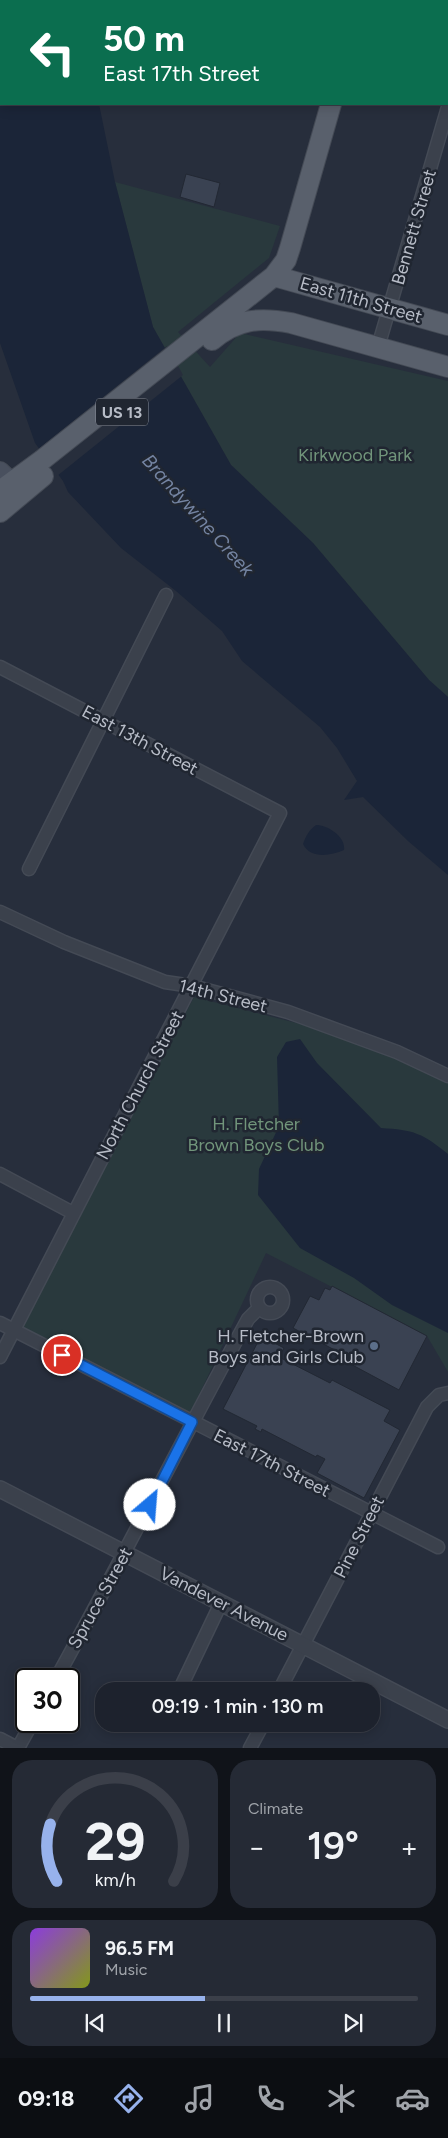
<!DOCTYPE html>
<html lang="en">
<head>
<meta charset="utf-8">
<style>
	body { margin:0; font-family:Figtree,sans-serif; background:#252a35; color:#f1f3f6; height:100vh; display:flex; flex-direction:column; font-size:19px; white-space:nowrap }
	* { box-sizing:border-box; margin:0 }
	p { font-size:16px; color:#a0a4aa }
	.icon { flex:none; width:28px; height:28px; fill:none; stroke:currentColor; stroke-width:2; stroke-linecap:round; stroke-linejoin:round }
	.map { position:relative; height:1748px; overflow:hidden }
	.drawer { display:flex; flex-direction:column; gap:12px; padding:12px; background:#101319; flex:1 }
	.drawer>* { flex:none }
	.top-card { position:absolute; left:0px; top:0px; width:449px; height:105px; box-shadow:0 2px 12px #0003,0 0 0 1px #3b3f49; background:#0b6e4f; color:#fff; overflow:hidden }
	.speed { position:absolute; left:15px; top:1668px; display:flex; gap:10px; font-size:25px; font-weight:700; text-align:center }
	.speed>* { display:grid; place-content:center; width:65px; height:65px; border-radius:50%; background:#1d222d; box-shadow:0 2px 12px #0003,0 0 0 1px #3b3f49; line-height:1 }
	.speed .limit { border:2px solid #111; border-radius:8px; background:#fff; color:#111 }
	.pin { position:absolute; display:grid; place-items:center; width:42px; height:42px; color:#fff; margin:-21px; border:2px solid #fff; border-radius:50%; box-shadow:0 1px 5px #0007 }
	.me { position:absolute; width:55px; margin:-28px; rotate:27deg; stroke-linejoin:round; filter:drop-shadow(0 0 4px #0008) }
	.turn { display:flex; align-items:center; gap:18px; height:105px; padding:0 20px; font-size:22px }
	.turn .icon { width:65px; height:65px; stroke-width:2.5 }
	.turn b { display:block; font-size:35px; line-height:42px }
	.big { font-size:38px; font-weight:600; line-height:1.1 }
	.drawer .widget { flex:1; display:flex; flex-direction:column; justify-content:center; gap:8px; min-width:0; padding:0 18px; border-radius:20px; background:#252a35 }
	.drawer .dial { align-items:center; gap:0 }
	.dial svg { height:130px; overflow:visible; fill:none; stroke:#3b3f49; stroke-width:7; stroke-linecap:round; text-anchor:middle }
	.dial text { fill:#f1f3f6; stroke:none }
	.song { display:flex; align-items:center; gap:15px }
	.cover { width:60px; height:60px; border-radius:8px; background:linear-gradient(135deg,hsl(270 70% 55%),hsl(70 70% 35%)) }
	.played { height:5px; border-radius:2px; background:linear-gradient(90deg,#97b2ec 45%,#3b3f49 45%) }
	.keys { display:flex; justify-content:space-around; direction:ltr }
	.heat { display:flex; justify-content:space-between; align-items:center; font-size:28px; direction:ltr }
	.drawer .tiles { flex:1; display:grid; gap:12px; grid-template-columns:1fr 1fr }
	.widget:last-child { grid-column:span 2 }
	.trip { position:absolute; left:95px; top:1682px; width:285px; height:50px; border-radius:20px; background:#1d222d; box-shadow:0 2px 12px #0003,0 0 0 1px #3b3f49; font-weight:600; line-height:50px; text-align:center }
	.dock { display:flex; height:80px; justify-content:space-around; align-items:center; background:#0c0e12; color:#a0a4aa }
	.dock .icon { width:35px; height:35px }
	.dock .current { color:#97b2ec }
	.dock b { font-size:22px; color:#f1f3f6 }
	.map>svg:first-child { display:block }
	.green { fill:#29393d }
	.water { fill:#1b2538 }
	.pier { fill:#272e3c }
	.building { fill:#3a4252; stroke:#222833 }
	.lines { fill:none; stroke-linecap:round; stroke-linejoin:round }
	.minor-casing { stroke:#444a55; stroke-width:15 }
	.tertiary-casing { stroke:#444a55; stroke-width:18 }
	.secondary-casing { stroke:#444a55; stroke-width:20 }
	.primary-casing { stroke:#444a55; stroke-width:22 }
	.minor { stroke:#3b414c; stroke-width:12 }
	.tertiary { stroke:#3b414c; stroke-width:15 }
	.secondary { stroke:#49505e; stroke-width:18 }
	.primary { stroke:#59606c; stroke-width:20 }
	.route-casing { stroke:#114b97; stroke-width:12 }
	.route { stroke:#1a73e8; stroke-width:9 }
	.service-dot { fill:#5c6f8a; stroke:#202631; stroke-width:2 }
	.labels { text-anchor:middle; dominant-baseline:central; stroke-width:5; stroke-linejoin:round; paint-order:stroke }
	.shield { fill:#202631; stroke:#8a8f9a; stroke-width:1 }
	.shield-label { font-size:16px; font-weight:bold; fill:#b7bcc7 }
	.street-label { font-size:18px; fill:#b7bcc7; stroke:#202631 }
	.park-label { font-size:18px; fill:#71957b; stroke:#202631 }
	.poi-label { font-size:18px; fill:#b7bcc7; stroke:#202631; text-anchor:end }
	.water-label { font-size:19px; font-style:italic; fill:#7484a2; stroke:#202631 }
</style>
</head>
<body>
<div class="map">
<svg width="448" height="1748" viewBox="0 0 448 1748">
	<rect width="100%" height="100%" fill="#272e3c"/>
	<!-- green -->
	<path class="green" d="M115 182 280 226 269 258 178 332 210 367 240 333 448 381V697L429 680 313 543 231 465 153 327Z
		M194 997 324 1030 448 1077V1372L427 1336 266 1253 190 1414 22 1328Z"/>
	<!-- water -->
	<path class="water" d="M0 0H79L1 1V104H99L115 182 153 327 231 465 313 543 429 680 448 697V875L408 841 363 797 344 800 357 781 337 748 320 727 242 661 222 631 176 591 121 548 68 492 63 481 35 443 0 343Z
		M316 825C328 825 346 837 344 850 330 856 310 859 303 844 306 836 309 830 316 825Z
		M300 1039 317 1063 381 1128C414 1130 422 1133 448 1154V1333L392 1305 354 1278 300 1248 258 1195 259 1169 279 1126 277 1057 286 1042Z"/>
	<!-- pier -->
	<path class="pier" d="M167 346 183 375 57 476 37 450Z"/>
	<!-- building -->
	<path class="building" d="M186 174 220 183 214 207 180 197Z
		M332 1286 427 1336 399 1390 343 1360 346 1356 293 1328 310 1296 319 1300 325 1288 330 1290Z
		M261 1336 284 1348 279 1357 330 1383 332 1380 390 1410 384 1421 400 1430 364 1498 317 1473 325 1459 317 1455 316 1457 262 1429 261 1432 255 1429 257 1426 223 1409Z"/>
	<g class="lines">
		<defs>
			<path id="minor" d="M378 347 448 107
				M0 667 280 813 0 1357
				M29 869 166 595
				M0 912 64 942 165 982 192 986 288 1012 397 1052 448 1076
				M0 1174 73 1213
				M257 1300a13 13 0 1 1 26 0a13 13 0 1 1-26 0Z
				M0 1323 438 1547
				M56 1679C122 1560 183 1438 248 1319L259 1308
				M179 1691 221 1603
				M279 1691 427 1407 439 1395 448 1393
				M0 1739 17 1748
				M18 1748 33 1721
				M250 1748 263 1724"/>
			<path id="tertiary" d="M0 1489 448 1720"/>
			<path id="secondary" d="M0 471 21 491"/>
			<path id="primary" d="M360 1V0
				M274 276 448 325
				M212 340C237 319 259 317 291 323L448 367
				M0 491 42 460 274 276 286 260 290 248 331 104
				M0 512 43 476"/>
		</defs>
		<!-- minor casing -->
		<use href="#minor" class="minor-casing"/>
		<!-- tertiary casing -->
		<use href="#tertiary" class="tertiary-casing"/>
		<!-- secondary casing -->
		<use href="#secondary" class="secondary-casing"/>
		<!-- primary casing -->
		<use href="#primary" class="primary-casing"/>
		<!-- minor -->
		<use href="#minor" class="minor"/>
		<!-- tertiary -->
		<use href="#tertiary" class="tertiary"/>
		<!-- secondary -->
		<use href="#secondary" class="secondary"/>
		<!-- primary -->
		<use href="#primary" class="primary"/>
	</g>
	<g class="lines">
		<defs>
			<path id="route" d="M62 1355 192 1422 150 1505"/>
		</defs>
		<!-- route casing -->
		<use href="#route" class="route-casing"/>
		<!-- route -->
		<use href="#route" class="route"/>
	</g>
	<!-- markers -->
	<circle class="service-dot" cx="374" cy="1346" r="5"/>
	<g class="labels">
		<!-- shield labels -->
		<rect class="shield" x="96" y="398.5" width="52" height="27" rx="4"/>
		<g class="shield-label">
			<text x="122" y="412">US 13</text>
		</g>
		<!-- street labels -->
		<g class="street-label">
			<text transform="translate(414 227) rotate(-74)">Bennett Street</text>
			<text transform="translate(361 300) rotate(16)">East 11th Street</text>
			<text transform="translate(140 740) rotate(28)">East 13th Street</text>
			<text transform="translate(223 996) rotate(14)">14th Street</text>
			<text transform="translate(140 1085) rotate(-62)">North Church Street</text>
			<text transform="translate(272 1463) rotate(27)">East 17th Street</text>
			<text transform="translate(359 1537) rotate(-63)">Pine Street</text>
			<text transform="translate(100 1598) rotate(-61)">Spruce Street</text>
			<text transform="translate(224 1604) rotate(27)">Vandever Avenue</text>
		</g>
		<!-- park labels -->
		<g class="park-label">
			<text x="355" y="455">Kirkwood Park</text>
			<text x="256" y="1124">H. Fletcher<tspan x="256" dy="21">Brown Boys Club</tspan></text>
		</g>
		<!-- poi labels -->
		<g class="poi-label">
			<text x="364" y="1336">H. Fletcher-Brown<tspan x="364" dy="21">Boys and Girls Club</tspan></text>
		</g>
		<!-- water labels -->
		<g class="water-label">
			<text transform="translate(198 515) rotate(48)">Brandywine Creek</text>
		</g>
	</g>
</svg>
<div class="speed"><div class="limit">30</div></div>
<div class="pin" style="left:62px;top:1355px;background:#d93025"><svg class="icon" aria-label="arrive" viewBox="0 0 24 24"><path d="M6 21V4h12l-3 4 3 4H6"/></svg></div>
<svg class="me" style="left:150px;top:1505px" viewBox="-20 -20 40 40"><circle r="19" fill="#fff"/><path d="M0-13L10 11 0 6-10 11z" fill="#1a73e8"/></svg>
<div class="trip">09:19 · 1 min · 130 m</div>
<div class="top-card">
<div class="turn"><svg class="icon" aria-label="left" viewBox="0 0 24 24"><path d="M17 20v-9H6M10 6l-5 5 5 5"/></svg><div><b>50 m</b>East 17th Street</div></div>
</div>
</div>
<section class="drawer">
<div class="tiles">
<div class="widget dial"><svg viewBox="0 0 100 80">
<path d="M14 69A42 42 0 1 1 86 69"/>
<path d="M14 69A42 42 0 0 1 10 34" stroke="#97b2ec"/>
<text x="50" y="56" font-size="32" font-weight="700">29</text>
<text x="50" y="72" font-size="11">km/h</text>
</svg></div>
<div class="widget"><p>Climate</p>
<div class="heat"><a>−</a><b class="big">19°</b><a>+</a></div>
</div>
<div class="widget">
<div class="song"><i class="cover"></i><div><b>96.5 FM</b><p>Music</p></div></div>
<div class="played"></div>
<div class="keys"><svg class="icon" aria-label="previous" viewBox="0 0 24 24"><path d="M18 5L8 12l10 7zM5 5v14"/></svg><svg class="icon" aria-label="pause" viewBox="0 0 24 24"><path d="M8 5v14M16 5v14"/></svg><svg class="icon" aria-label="next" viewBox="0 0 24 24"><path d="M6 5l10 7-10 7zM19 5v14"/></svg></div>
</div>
</div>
</section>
<nav class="dock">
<b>09:18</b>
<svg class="icon current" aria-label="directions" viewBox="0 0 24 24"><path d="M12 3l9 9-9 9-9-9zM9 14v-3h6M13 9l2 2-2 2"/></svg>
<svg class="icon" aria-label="music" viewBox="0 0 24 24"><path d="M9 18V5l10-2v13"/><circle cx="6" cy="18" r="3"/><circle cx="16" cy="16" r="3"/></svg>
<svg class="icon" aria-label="phone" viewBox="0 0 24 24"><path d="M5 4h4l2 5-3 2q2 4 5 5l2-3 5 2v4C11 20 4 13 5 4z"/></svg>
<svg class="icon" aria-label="climate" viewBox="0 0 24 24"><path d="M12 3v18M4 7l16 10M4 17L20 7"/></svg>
<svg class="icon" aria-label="car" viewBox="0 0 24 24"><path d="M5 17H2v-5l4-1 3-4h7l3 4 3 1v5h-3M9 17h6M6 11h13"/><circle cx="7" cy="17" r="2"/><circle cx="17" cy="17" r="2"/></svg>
</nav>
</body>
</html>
